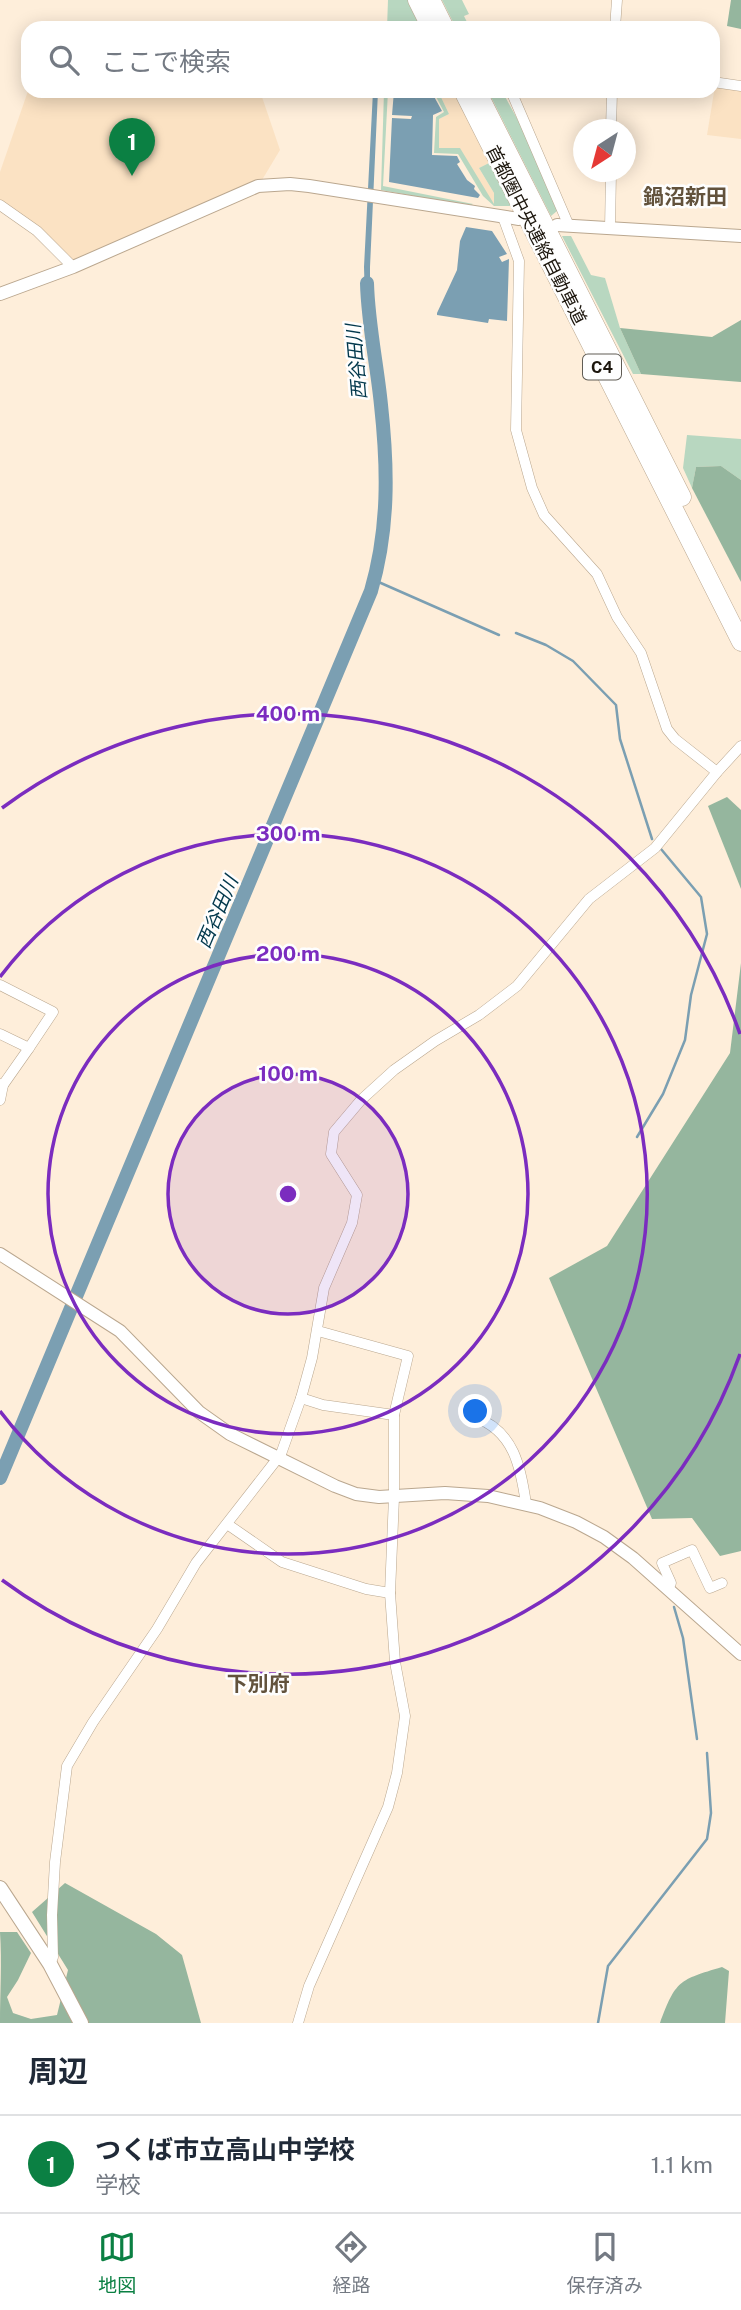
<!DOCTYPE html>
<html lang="ja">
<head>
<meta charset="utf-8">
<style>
	body { margin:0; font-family:"Public Sans","Noto Sans JP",sans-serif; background:#f6f6f7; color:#1f2937 }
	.compass { position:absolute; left:573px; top:119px; width:63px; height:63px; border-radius:50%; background:#fff; box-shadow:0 4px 18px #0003; rotate:216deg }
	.you { position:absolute; left:476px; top:1412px; width:24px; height:24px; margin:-18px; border:5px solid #fff; border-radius:50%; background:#1a73e8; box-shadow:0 0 0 10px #1a73e833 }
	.badge { display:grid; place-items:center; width:46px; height:46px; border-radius:50%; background:#0b8043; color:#fff; font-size:23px; font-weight:700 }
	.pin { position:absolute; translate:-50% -58px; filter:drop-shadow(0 2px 4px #0008) }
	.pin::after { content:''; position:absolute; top:37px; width:24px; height:21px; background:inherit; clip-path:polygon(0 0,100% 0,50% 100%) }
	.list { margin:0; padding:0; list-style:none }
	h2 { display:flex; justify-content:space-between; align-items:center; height:91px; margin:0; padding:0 28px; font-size:30px }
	h2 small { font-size:23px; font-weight:400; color:#747a83 }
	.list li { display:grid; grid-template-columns:46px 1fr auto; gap:21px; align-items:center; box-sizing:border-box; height:98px; padding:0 28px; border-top:2px solid #e0e1e3 }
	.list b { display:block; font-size:26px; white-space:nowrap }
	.list p { margin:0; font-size:23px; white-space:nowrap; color:#747a83 }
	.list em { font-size:23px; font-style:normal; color:#747a83 }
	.icon { flex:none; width:38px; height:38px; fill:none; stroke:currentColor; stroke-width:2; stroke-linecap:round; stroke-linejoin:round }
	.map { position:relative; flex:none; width:741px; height:2023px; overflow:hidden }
	.search { position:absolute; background:#fff; box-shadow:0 4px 18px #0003; left:21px; right:21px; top:21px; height:77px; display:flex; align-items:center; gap:18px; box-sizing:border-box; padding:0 24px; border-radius:21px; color:#747a83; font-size:26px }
	.sheet { height:189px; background:#fff }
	nav { display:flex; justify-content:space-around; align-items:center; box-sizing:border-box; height:98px; border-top:2px solid #e0e1e3; background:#fff; font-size:19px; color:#747a83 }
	nav a { display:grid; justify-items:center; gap:4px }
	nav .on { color:#0b8043 }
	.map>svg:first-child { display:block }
</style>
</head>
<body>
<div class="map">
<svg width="741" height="2023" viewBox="0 0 741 2023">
	<rect width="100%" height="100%" fill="#feeeda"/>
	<!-- built -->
	<g fill="#fbe2c3">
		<path d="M715,86l26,5v48l-34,-4z"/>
		<path d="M28,91h232l20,59 -18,30 -192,81 -70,-59v-30z"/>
		<path d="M447,91h6l36,72 -10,5 15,25v13l-34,-57 -21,-1v-29l10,-5 -9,-19z"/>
	</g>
	<!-- green -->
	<g fill="#b8d7c0">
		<path d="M388,0h20l14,28h-35z"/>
		<path d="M442,0h20l7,14 -5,2 6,12h-14z"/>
		<path d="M384,91h4l-5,95 90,18 -3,2 -89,-16z"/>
		<path d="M433,91h14l-7,4 9,19 -10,5v29h21l34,56v-11l-15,-25 10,-5 23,43h-18l-11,-10 -25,-42 -24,-1 2,-36 8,-5z"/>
		<path d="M488,91h14l18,33 37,80v7l-6,5z"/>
		<path d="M562,236h9l20,39 14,3 15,50 21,46h-8z"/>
		<path d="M687,435l54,4v41l-20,-14 -25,1 -4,21 -9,-20z"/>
	</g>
	<!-- forest -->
	<g fill="#95b69e">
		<path d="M731,0h10v29l-14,-3z"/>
		<path d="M741,320v62l-100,-8 -21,-46 92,9z"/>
		<path d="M721,466l20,14v102l-49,-94 4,-21z"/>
		<path d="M727,797l14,13v79l-33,-83z"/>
		<path d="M741,963v588l-21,5 -28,-38 -40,1 -103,-241 58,-32 123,-193z"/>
		<path d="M65,1883l91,51 26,21 19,68h-201c0,-30 2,-60 0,-91h17l14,21 -13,27 -11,17 6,16 18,6 26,-4 11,-45 -36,-58z"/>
		<path d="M722,1967l7,4 -4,52h-65c16,-43 19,-43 62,-56z"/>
	</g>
	<!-- water -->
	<g fill="#7b9fb2">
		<path d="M373,91h5l-8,176v33l-5,1 -1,-34z"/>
		<path d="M394,91h37l11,20 -9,4 -1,40 25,1 3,6 -3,2 10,16 8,6 -1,3 6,6 -2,3 -89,-16 3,-64 19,1 1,-3 -20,-1z"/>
		<path d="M466,227l26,4 15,23 -8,3 3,5 7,-3 -2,62 -18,-2 -1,4 -51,-8v-2l20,-43 3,-29z"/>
	</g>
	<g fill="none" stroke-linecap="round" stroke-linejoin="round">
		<!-- stream -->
		<g stroke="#7b9fb2" stroke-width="2.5">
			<path d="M374,580l125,55"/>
			<path d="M516,633l30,12 27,16 43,44 4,34 32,100"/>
			<path d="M637,1137l26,-43 22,-54 6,-45 16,-61 -6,-37 -40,-48"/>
			<path d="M674,1607l9,31 14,101"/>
			<path d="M598,2023l10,-57 99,-127 4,-26 -4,-60"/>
		</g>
		<!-- river -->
		<path stroke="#7b9fb2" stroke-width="14" d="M0,1478l371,-887c18,-62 17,-122 10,-186 -4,-41 -13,-81 -14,-122"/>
		<defs>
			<g id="minor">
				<path d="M615,28l2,-28"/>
				<path d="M713,82l28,4"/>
				<path d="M511,91l58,135"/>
				<path d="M611,130l1,-39"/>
				<path d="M0,205l37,26 36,36"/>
				<path d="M503,217l16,44 -3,169 16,58 12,27 53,59 20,43 24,36 26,76 8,10 42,33"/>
				<path d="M610,229l1,-57"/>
				<path d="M0,985l53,27 -24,36 -29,-14"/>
				<path d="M0,1084l3,1 26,-37"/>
				<path d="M0,1100l3,-15"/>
				<path d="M301,1398l22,7 71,10"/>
				<path d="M474,1417c40,13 47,51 52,87"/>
				<path d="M227,1524l55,38 84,27 24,4"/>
				<path d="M668,1589l3,-6 -9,-20 30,-13 18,38 12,-5"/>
				<path d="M50,1964l3,-7 -1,-42 3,-53 12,-96 26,-44 64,-93 39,-66 85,-109 20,-56 11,-40 12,-70 28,-65 5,-28 -26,-41 3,-22 27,-32 33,-30 41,-29 44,-26 38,-29 72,-87 66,-51 62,-76 24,-26"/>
				<path d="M298,2023l11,-37 79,-179 9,-34 8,-57 -10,-54 -5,-69 4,-96v-82l14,-59 -90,-25"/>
			</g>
			<g id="tertiary">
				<path d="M557,225l184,11"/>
				<path d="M0,294l73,-27 185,-81 32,-2 19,2 210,33"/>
				<path d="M0,1254l120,77 79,81 31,22 105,52 21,8 23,3 66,-4 43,3 52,12 36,14 28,15 29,21 108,96"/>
			</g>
			<path id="secondary" d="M0,1888l50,76 31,59"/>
			<g id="motorway">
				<path d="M417,0l14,28"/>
				<path d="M431,0l14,28"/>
				<path d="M463,91l278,551"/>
				<path d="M477,91l205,406"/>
			</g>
		</defs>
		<!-- minor casing -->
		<use href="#minor" stroke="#baa78f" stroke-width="11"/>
		<!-- tertiary casing -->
		<use href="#tertiary" stroke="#baa78f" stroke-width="14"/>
		<!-- secondary casing -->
		<use href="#secondary" stroke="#baa78f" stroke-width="16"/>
		<!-- motorway casing -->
		<use href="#motorway" stroke="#baa78f" stroke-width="19"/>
		<!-- minor -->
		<use href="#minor" stroke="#fff" stroke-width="10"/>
		<!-- tertiary -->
		<use href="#tertiary" stroke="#fff" stroke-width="12"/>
		<!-- secondary -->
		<use href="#secondary" stroke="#fff" stroke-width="14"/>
		<!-- motorway -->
		<use href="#motorway" stroke="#fff" stroke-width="18"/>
	</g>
	<!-- distance rings -->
	<circle cx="288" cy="1194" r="120" fill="#7b2cbf" fill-opacity=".12"/>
	<g fill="none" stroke="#7b2cbf" stroke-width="3.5">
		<circle cx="288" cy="1194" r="120"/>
		<circle cx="288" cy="1194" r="240"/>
		<path d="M0 977A360 360 0 1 1 0 1411"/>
		<path d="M740 1354A480 480 0 0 1 2 1580M2 808A480 480 0 0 1 740 1034"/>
	</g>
	<g text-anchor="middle" stroke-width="5" stroke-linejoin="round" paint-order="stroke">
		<!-- shield labels -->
		<rect fill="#fefefe" stroke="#605c55" stroke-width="2" x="583" y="354.5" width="38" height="25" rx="5"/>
		<g font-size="16" font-weight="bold" fill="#1c160d">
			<text x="602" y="373">C4</text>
		</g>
		<!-- street labels -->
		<g font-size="18" fill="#1c160d" stroke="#fefefe">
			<text transform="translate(536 235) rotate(63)" y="6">首都圏中央連絡自動車道</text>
		</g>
		<!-- water labels -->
		<g font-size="19" font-style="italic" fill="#02384c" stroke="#fefefe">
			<text transform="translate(356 362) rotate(-95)" y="7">西谷田川</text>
			<text transform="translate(217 912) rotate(-67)" y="7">西谷田川</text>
		</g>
		<!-- quarter labels -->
		<g font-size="21" font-weight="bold" fill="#62523c" stroke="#fefefe">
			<text x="685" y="204">鍋沼新田</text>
			<text x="258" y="1691">下別府</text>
		</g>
	</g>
	<circle cx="288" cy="1194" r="10" fill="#7b2cbf" stroke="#fefefe" stroke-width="3.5"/>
	<g font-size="21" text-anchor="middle" font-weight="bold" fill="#7b2cbf" stroke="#fefefe" stroke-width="5" stroke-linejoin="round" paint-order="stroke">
		<text x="288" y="721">400 m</text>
		<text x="288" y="841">300 m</text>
		<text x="288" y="961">200 m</text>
		<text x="288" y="1081">100 m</text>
	</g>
</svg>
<svg class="compass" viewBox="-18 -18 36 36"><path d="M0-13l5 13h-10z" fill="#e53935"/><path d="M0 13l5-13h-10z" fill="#747a83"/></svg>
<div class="you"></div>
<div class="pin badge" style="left:132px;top:176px">1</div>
<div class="search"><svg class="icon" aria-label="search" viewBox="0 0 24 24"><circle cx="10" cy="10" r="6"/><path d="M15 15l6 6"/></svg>ここで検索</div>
</div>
<section class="sheet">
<h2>周辺<small></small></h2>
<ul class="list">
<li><span class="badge">1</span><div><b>つくば市立高山中学校</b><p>学校</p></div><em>1.1 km</em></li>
</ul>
</section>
<nav>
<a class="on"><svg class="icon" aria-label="map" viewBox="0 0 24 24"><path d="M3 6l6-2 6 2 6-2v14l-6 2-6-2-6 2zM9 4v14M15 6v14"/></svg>地図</a>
<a><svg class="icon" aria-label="directions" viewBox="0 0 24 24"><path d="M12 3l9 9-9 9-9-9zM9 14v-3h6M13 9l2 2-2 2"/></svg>経路</a>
<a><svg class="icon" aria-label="saved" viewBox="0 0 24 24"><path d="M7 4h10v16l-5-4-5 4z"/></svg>保存済み</a>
</nav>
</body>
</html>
